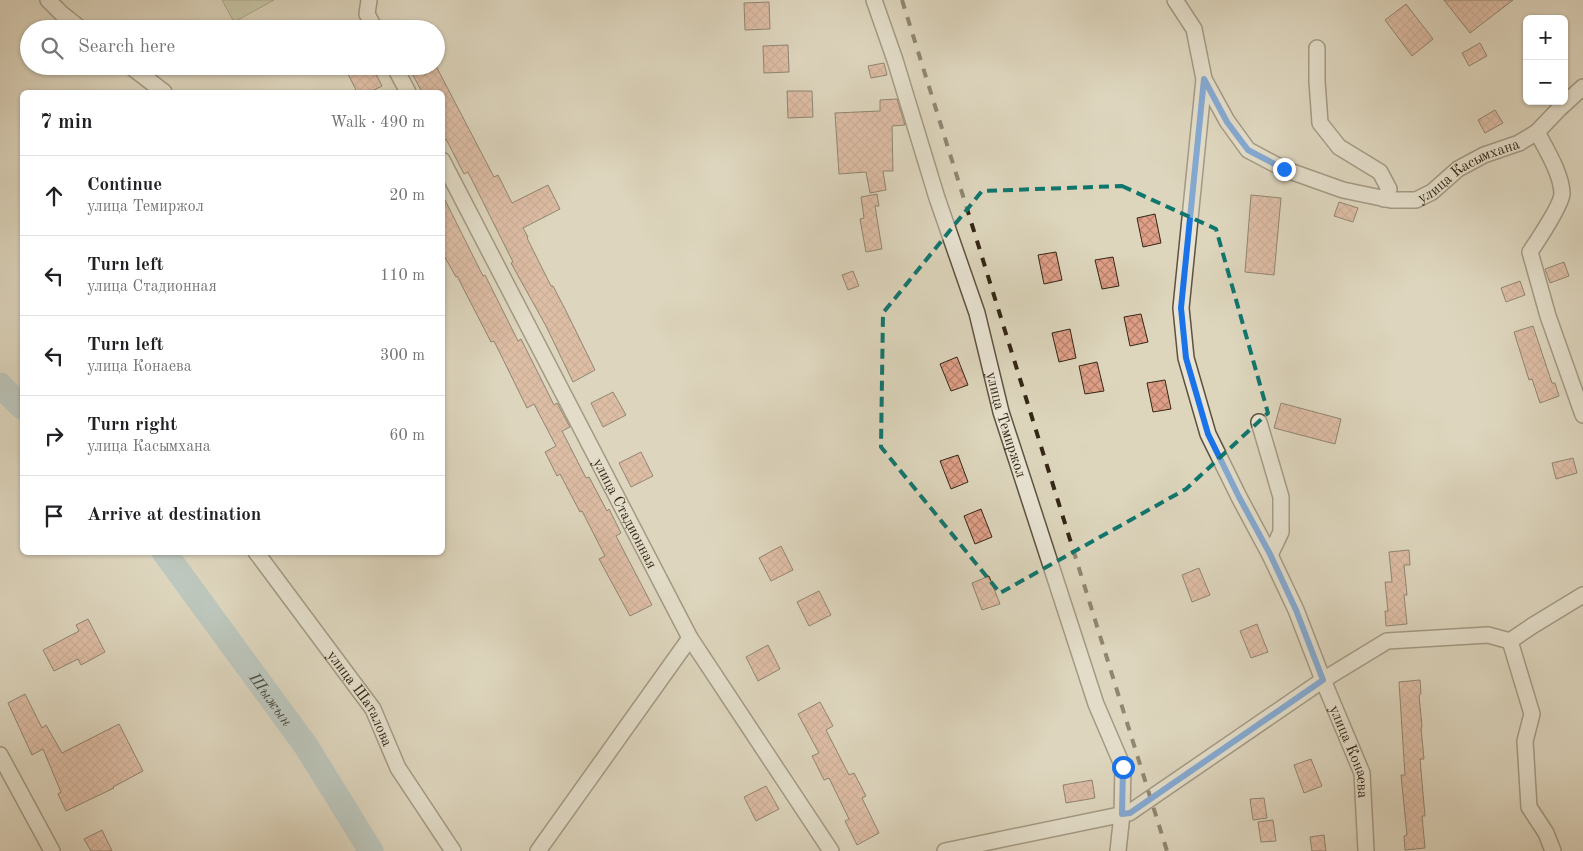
<!DOCTYPE html>
<html lang="en">
<head>
<meta charset="utf-8">
<style>
	body { margin:0; font-family:"Old Standard TT",serif; background:#f6f6f6; color:#202124 }
	.controls { position:absolute; right:15px; top:15px; display:grid; overflow:hidden; border-radius:8px; box-shadow:0 1px 4px #0004 }
	.controls button { width:45px; height:45px; display:grid; place-items:center; padding:0; border:0; border-bottom:1px solid #e0e0e0; background:#fff; color:#202124; font:25px sans-serif }
	.stop { position:absolute; width:15px; height:15px; margin:-11px; border:4px solid #1a73e8; border-radius:50%; background:#fff }
	.stop.end { background:#1a73e8; border-color:#fff; box-shadow:0 1px 5px #0008 }
	.list { margin:0; padding:0; list-style:none }
	h2 { display:flex; justify-content:space-between; align-items:center; height:65px; margin:0; padding:0 20px; font-size:21px }
	h2 small { font-size:16px; font-weight:400; color:#757577 }
	.list li { display:grid; grid-template-columns:32px 1fr auto; gap:15px; align-items:center; box-sizing:border-box; height:80px; padding:0 20px; border-top:1px solid #e0e0e0 }
	.list b { display:block; font-size:19px; white-space:nowrap }
	.list p { margin:0; font-size:16px; white-space:nowrap; color:#757577 }
	.list em { font-size:16px; font-style:normal; color:#757577 }
	.icon { flex:none; width:28px; height:28px; fill:none; stroke:currentColor; stroke-width:2; stroke-linecap:round; stroke-linejoin:round }
	.map { position:relative; flex:none; width:1583px; height:851px; overflow:hidden }
	.search { position:absolute; background:#fff; box-shadow:0 1px 4px #0004; left:20px; top:20px; width:425px; height:55px; display:flex; align-items:center; gap:12px; box-sizing:border-box; padding:0 18px; border-radius:28px; color:#757577; font-size:19px }
	.panel { position:absolute; background:#fff; box-shadow:0 1px 4px #0004; left:20px; top:90px; width:425px; height:465px; border-radius:8px }
	.map>svg:first-child { display:block }
</style>
</head>
<body>
<div class="map">
<svg width="1583" height="851" viewBox="0 0 1583 851">
	<defs>
		<pattern id="building-cross-hatch" width="8" height="8" patternUnits="userSpaceOnUse" patternTransform="scale(1.25)"><rect width="8" height="8" fill="#e0a088"/><path d="M0 0l8 8M0 8l8-8" fill="none" stroke="#b6826e"/></pattern>
	</defs>
	<rect width="100%" height="100%" fill="#ddd6bd"/>
	<filter id="stains"><feTurbulence type="fractalNoise" baseFrequency=".004" numOctaves="4"/><feColorMatrix values="0 0 0 0 .2 0 0 0 0 .09 0 0 0 0 .02 0 0 0 .5 -.17"/></filter>
	<radialGradient id="worn" r=".72"><stop offset=".6" stop-color="#630" stop-opacity="0"/><stop offset="1" stop-color="#630" stop-opacity=".3"/></radialGradient>
	<!-- park -->
	<path fill="#b2bd90" stroke="#737252" d="M222,0h52l-40,22z"/>
	<g fill="none" stroke-linecap="round" stroke-linejoin="round">
		<!-- river -->
		<g stroke="#97b6bc" stroke-width="25">
			<path d="M0,385l22,22"/>
			<path id="s1" d="M164,552l142,194 65,105"/>
		</g>
	</g>
	<!-- building -->
	<g fill="url(#building-cross-hatch)" stroke="#342615">
		<path d="M1444,0h69l-43,33z"/>
		<path d="M769,2l1,27 -25,1 -1,-27z"/>
		<path d="M1406,4l27,35 -21,17 -27,-36z"/>
		<path d="M1480,43l7,13 -18,10 -7,-13z"/>
		<path d="M788,45l1,27 -25,1 -1,-27z"/>
		<path d="M884,63l3,12 -16,3 -3,-12z"/>
		<path d="M362,66h10l10,20 -12,6h-13l-9,-18z"/>
		<path d="M408,66h28l58,111 4,-2 14,28 36,-18 12,24 -37,19 5,9 -1,1 24,48h2l12,23 30,61 -22,12 -27,-56 -35,-63 2,-1 -45,-90 -4,2 -18,-35 -4,1v-48h-20z"/>
		<path d="M787,91h25l1,26 -25,1z"/>
		<path d="M897,99l8,26 -13,1 1,45h-10l3,19 -16,3 -4,-21 -27,2 -4,-61 45,-2v-11z"/>
		<path d="M1495,110l8,13 -18,10 -7,-13z"/>
		<path d="M442,194l41,82 2,-1 33,66 3,-2 33,66 3,-2 13,24 -8,4 24,47 3,-1 18,34 2,-2 12,24 -5,3 36,69 -22,11 -31,-57 6,-3 -23,-45 -2,1 -20,-38 -3,2 -12,-24 11,-6 -22,-42 -7,4 -33,-67 -3,1 -34,-66 -1,1 -14,-25z"/>
		<path d="M877,194l2,12h-4l7,43 -16,3 -6,-33 4,-1 -3,-21z"/>
		<path d="M1251,195l30,3 -7,77 -29,-3z"/>
		<path d="M1339,202l19,6 -5,14 -19,-6z"/>
		<path d="M1155,214l6,29 -18,4 -6,-29z"/>
		<path d="M1056,252l6,28 -18,4 -6,-29z"/>
		<path d="M1113,257l6,29 -17,3 -7,-29z"/>
		<path d="M1564,262l5,14 -19,7 -5,-14z"/>
		<path d="M853,271l6,15 -11,4 -6,-15z"/>
		<path d="M1520,281l5,14 -19,7 -5,-14z"/>
		<path d="M1141,314l7,28 -18,4 -6,-29z"/>
		<path d="M1533,326l19,57h3l4,13 -19,7 -8,-24 -3,1 -15,-48z"/>
		<path d="M1070,329l6,29 -17,4 -7,-29z"/>
		<path d="M957,357l11,28 -17,6 -11,-27z"/>
		<path d="M1097,362l7,29 -19,3 -6,-28z"/>
		<path d="M1165,380l6,29 -18,3 -6,-29z"/>
		<path d="M613,392l13,23 -23,12 -12,-24z"/>
		<path d="M1281,403l60,16 -6,25 -61,-16z"/>
		<path d="M641,452l12,24 -22,11 -12,-24z"/>
		<path d="M958,455l10,27 -17,7 -11,-28z"/>
		<path d="M1573,458l4,15 -21,6 -4,-16z"/>
		<path d="M981,509l11,28 -17,7 -11,-28z"/>
		<path d="M781,546l12,24 -22,11 -12,-23z"/>
		<path d="M1409,550l1,15h-6l3,30h-3l3,29 -21,2 -1,-15h3l-3,-29h7l-3,-30z"/>
		<path d="M1199,568l11,27 -18,7 -10,-27z"/>
		<path d="M989,576l11,28 -18,6 -10,-27z"/>
		<path d="M819,591l12,24 -22,11 -12,-24z"/>
		<path d="M88,619l17,33 -24,13 -3,-6 -24,12 -11,-21 36,-19 -3,-6z"/>
		<path d="M1257,624l11,28 -17,6 -11,-27z"/>
		<path d="M768,645l12,24 -22,12 -12,-24z"/>
		<path d="M1420,680l1,14 -2,1 3,32 -1,1 3,31h-4l5,57h-3l3,32 -20,2 -1,-14 3,-1 -6,-60h4l-6,-93z"/>
		<path d="M25,694l17,34 4,-3 16,28 57,-29 24,47 -30,16 1,1 -48,23 -8,-17 3,-2 -18,-43 -11,6 -24,-52z"/>
		<path d="M820,702l13,24 -7,4 23,45 5,-2 12,23 -4,2 17,35 -22,12 -12,-24 4,-2 -20,-41 -5,2 -12,-24 7,-3 -21,-39z"/>
		<path d="M1311,759l11,27 -18,7 -10,-28z"/>
		<path d="M1092,780l3,18 -29,5 -3,-18z"/>
		<path d="M766,786l13,23 -23,12 -12,-24z"/>
		<path d="M1264,798l3,20 -14,2 -3,-21z"/>
		<path d="M1273,820l3,21 -15,1 -3,-20z"/>
		<path d="M102,830l10,21h-21l-7,-12z"/>
		<path d="M1324,835l2,16h-14l-2,-14z"/>
	</g>
	<g fill="none" stroke-linecap="round" stroke-linejoin="round">
		<defs>
			<g id="minor">
				<path d="M48,0l14,14 19,15"/>
				<path d="M369,0l-2,14 8,15"/>
				<path id="s2" d="M874,0l21,60 42,138 40,115 24,99 95,292 27,63 -1,47 -4,37"/>
				<path id="s3" d="M1175,0l19,29 10,50 -23,229 5,50 22,76 31,63 31,58 26,55 27,70 39,93 4,78"/>
				<path d="M1317,48v33l3,42 19,24 41,25 9,17 -5,10"/>
				<path d="M130,66l34,26"/>
				<path d="M394,66l14,26"/>
				<path id="s4" d="M1204,79l23,42 21,29 36,19 59,21 48,10h25l16,-8 26,-23 26,-14 35,-12 18,-11 22,-23 24,-22"/>
				<path d="M1537,132c9,17 25,43 25,62 -1,12 -24,46 -32,58l18,64 35,99"/>
				<path id="s5" d="M442,160l248,478 141,213"/>
				<path d="M1259,422l22,75v35l-11,23"/>
				<path id="s6" d="M256,552l117,157 25,59 55,83"/>
				<path d="M0,755l52,96"/>
				<path d="M538,851l152,-213"/>
				<path d="M945,851l184,-38 194,-133 64,-39 101,-6 22,6"/>
				<path d="M1553,851l-7,-18 -17,-26 -4,-66 7,-27 -22,-73 22,-15 51,-31"/>
			</g>
		</defs>
		<!-- minor casing -->
		<use href="#minor" stroke="#5e523f" stroke-width="18"/>
		<!-- minor -->
		<use href="#minor" stroke="#e9e4d4" stroke-width="15"/>
		<!-- rail -->
		<path stroke="#342615" stroke-width="4" stroke-dasharray="9 9" stroke-linecap="butt" d="M902,0l265,851"/>
	</g>
	<g fill="none" stroke-linecap="round" stroke-linejoin="round">
		<!-- route -->
		<path stroke="#1a73e8" stroke-width="6" d="M1123,767l-1,47 8,-1 193,-133 -27,-70 -26,-56 -31,-57 -31,-63 -22,-76 -5,-50 23,-229 23,43 21,28 36,19"/>
	</g>
	<!-- marked area -->
	<path d="M0 0H1583V851H0ZM1122,186l94,43 52,184 -82,76 -186,104 -119,-146 2,-134 99,-122z" fill="#ddd6bd" fill-opacity=".55" fill-rule="evenodd"/>
	<path fill="none" stroke="#0f766e" stroke-width="4" stroke-dasharray="10 6" stroke-linejoin="round" d="M1122,186l94,43 52,184 -82,76 -186,104 -119,-146 2,-134 99,-122z"/>
	<g text-anchor="middle" stroke-width="4.5" stroke-linejoin="round" paint-order="stroke">
		<!-- street labels -->
		<g font-size="15" fill="#342615" stroke="#e9e4d4">
			<text dy="5" stroke="none"><textPath href="#s4" startOffset="322">улица Касымхана</textPath></text>
			<text dy="5" stroke="none"><textPath href="#s2" startOffset="445">улица Темиржол</textPath></text>
			<text dy="5" stroke="none"><textPath href="#s5" startOffset="398">улица Стадионная</textPath></text>
			<text dy="5" stroke="none"><textPath href="#s6" startOffset="180">улица Шаталова</textPath></text>
			<text dy="5" stroke="none"><textPath href="#s3" startOffset="794">улица Конаева</textPath></text>
		</g>
		<!-- water labels -->
		<g font-size="16" font-style="italic" fill="#4d4a3f" stroke="#e9e4d4">
			<text dy="6" stroke="none"><textPath href="#s1" startOffset="182">Шыжын</textPath></text>
		</g>
	</g>
	<rect width="100%" height="100%" filter="url(#stains)"/>
	<rect width="100%" height="100%" fill="url(#worn)"/>
</svg>
<div class="controls">
<button>+</button>
<button>−</button>
</div>
<div class="stop" style="left:1123px;top:767px"></div>
<div class="stop end" style="left:1284px;top:169px"></div>
<div class="search"><svg class="icon" aria-label="search" viewBox="0 0 24 24"><circle cx="10" cy="10" r="6"/><path d="M15 15l6 6"/></svg>Search here</div>
<section class="panel">
<h2>7 min<small>Walk · 490 m</small></h2>
<ul class="list">
<li><svg class="icon" aria-label="ahead" viewBox="0 0 24 24"><path d="M12 20V5M6 11l6-6 6 6"/></svg><div><b>Continue</b><p>улица Темиржол</p></div><em>20 m</em></li>
<li><svg class="icon" aria-label="left" viewBox="0 0 24 24"><path d="M17 20v-9H6M10 6l-5 5 5 5"/></svg><div><b>Turn left</b><p>улица Стадионная</p></div><em>110 m</em></li>
<li><svg class="icon" aria-label="left" viewBox="0 0 24 24"><path d="M17 20v-9H6M10 6l-5 5 5 5"/></svg><div><b>Turn left</b><p>улица Конаева</p></div><em>300 m</em></li>
<li><svg class="icon" aria-label="right" viewBox="0 0 24 24"><path d="M7 20v-9h11M14 6l5 5-5 5"/></svg><div><b>Turn right</b><p>улица Касымхана</p></div><em>60 m</em></li>
<li><svg class="icon" aria-label="arrive" viewBox="0 0 24 24"><path d="M6 21V4h12l-3 4 3 4H6"/></svg><div><b>Arrive at destination</b></div></li>
</ul>
</section>
</div>
</body>
</html>
